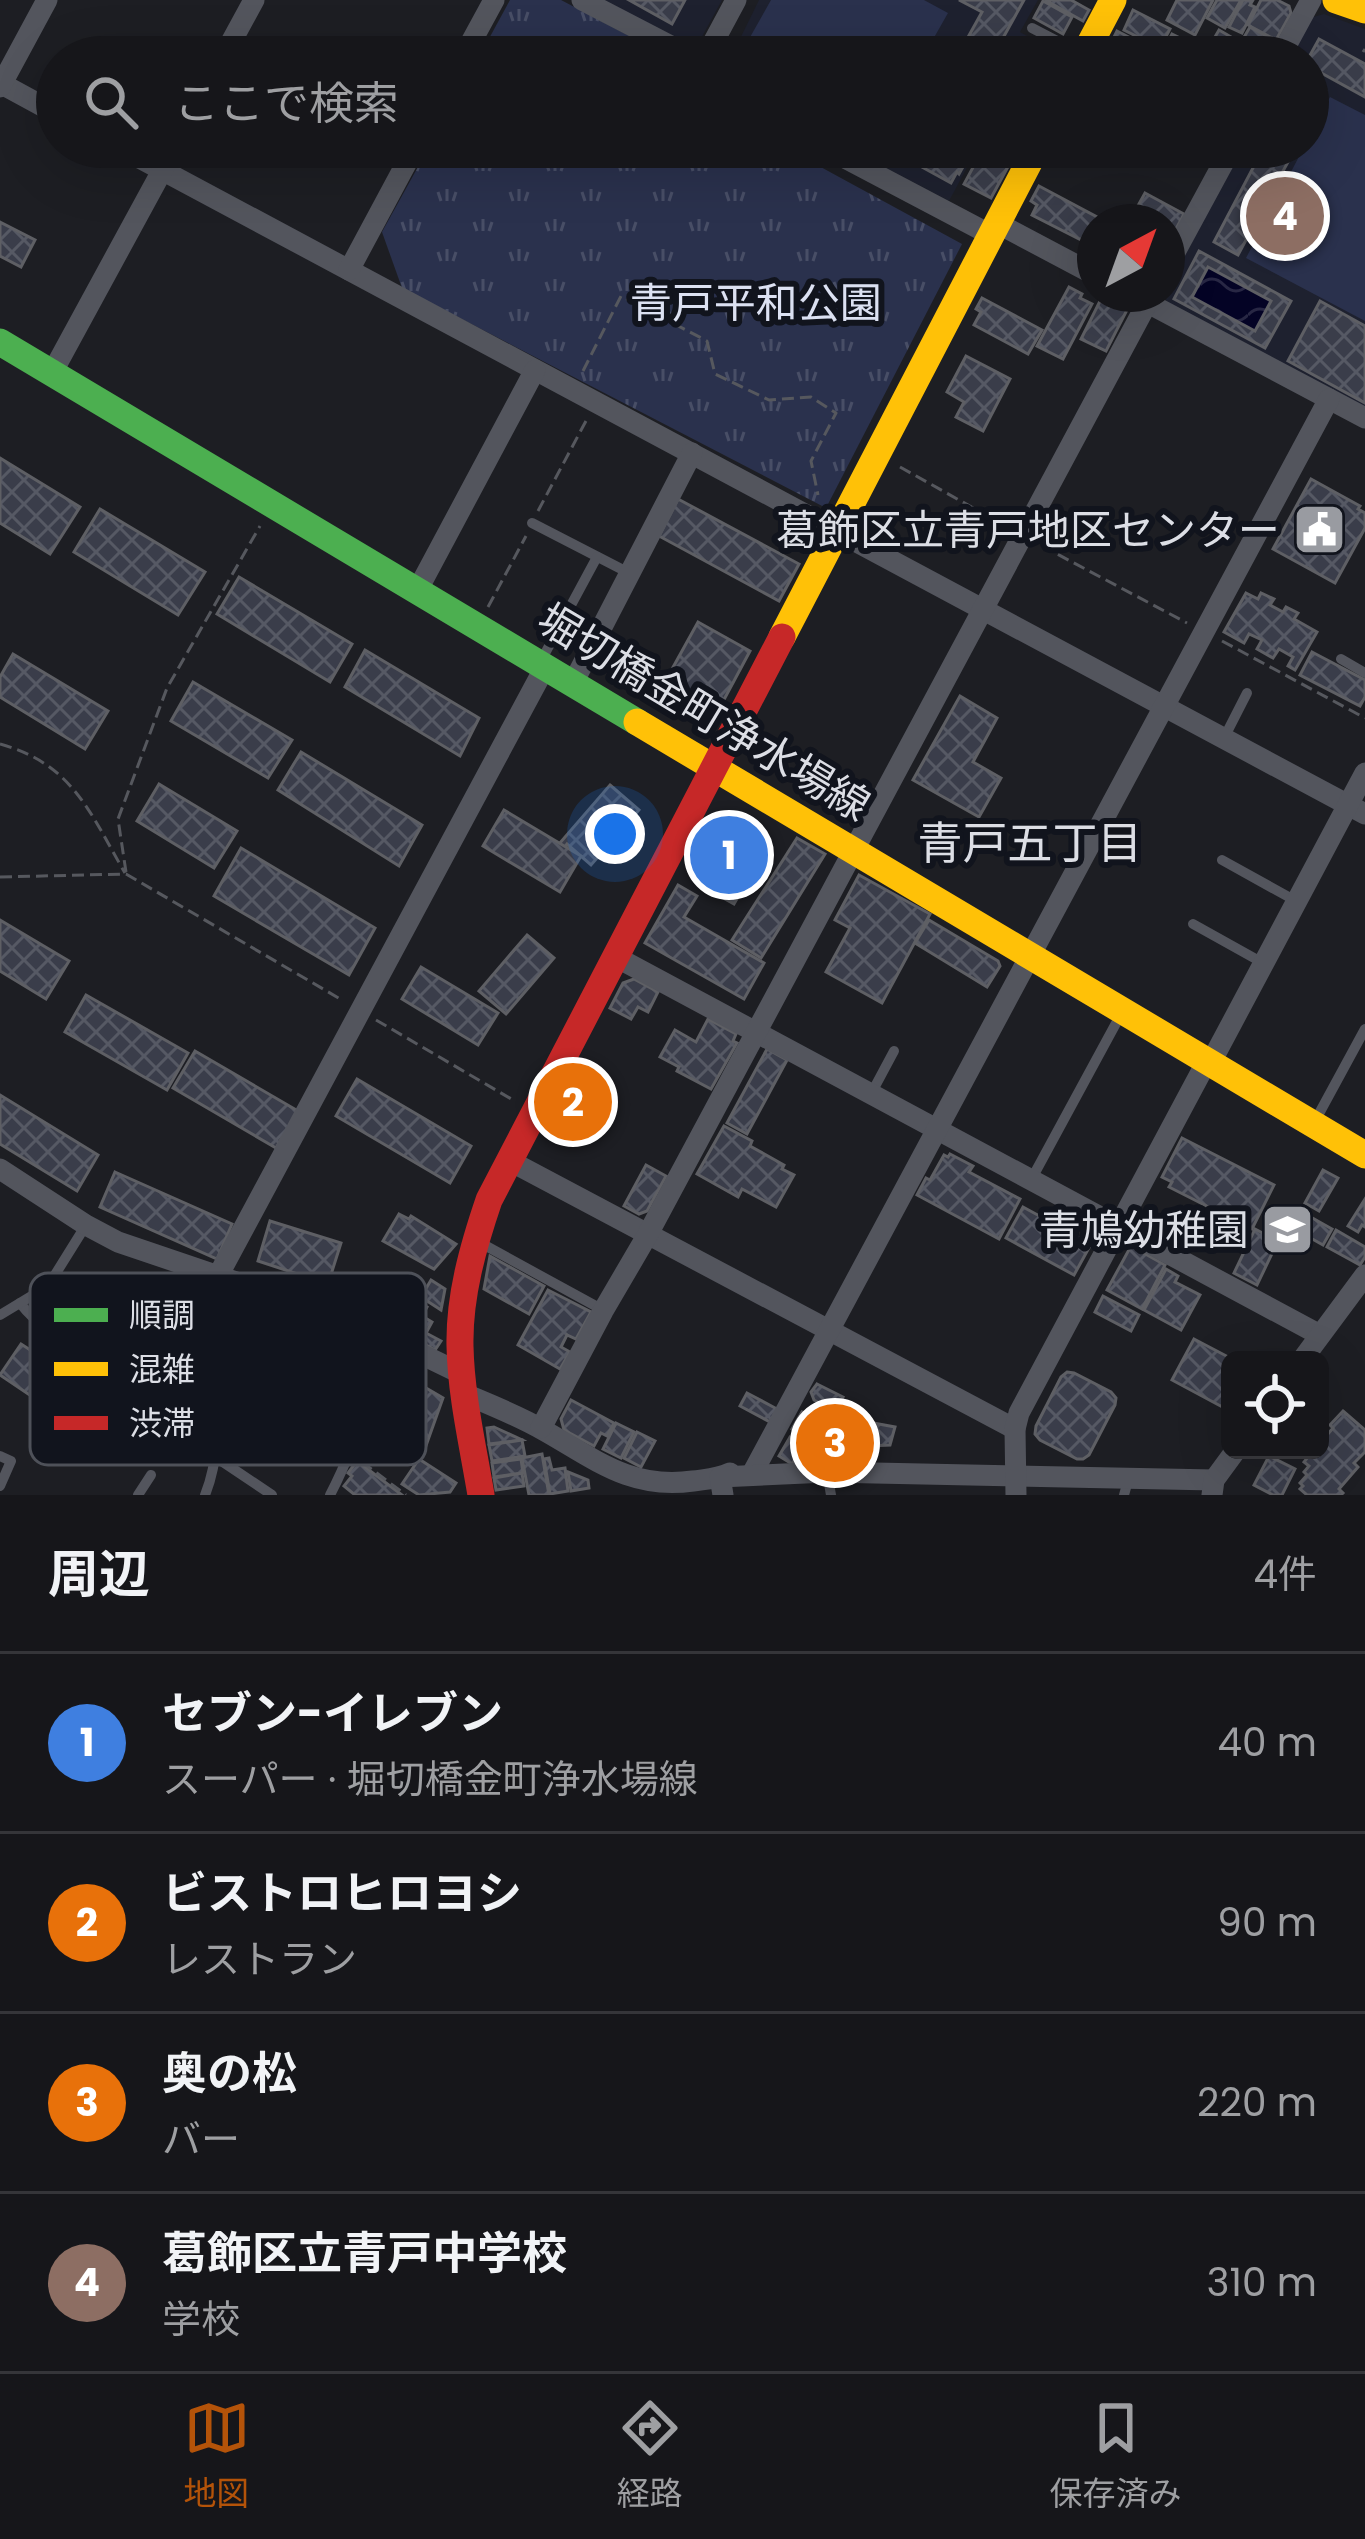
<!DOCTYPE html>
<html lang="ja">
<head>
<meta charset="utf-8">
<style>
	body { margin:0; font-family:Poppins,"Noto Sans JP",sans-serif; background:#232327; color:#f1f3f6 }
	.controls { position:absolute; right:36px; bottom:36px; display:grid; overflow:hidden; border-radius:18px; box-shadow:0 12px 48px #0002 }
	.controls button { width:108px; height:108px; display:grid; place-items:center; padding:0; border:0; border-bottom:3px solid #353539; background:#16161a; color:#f1f3f6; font:60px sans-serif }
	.compass { position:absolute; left:1077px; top:204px; width:108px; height:108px; border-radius:50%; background:#16161a; box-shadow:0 12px 48px #0002; rotate:41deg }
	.you { position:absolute; left:615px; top:834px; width:42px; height:42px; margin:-30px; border:9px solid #fff; border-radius:50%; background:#1a73e8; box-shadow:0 0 0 18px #1a73e833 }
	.badge { display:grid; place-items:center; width:78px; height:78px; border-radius:50%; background:#b45309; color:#fff; font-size:39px; font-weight:700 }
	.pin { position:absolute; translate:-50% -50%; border:6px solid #fff; box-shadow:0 3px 12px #0006 }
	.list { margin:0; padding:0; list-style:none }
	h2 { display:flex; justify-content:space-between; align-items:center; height:156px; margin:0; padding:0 48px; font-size:51px }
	h2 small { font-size:39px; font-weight:400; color:#9e9fa2 }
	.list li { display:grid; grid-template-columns:78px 1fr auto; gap:36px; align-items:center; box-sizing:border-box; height:180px; padding:0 48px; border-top:3px solid #353539 }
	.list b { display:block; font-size:45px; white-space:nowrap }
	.list p { margin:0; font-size:39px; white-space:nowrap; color:#9e9fa2 }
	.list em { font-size:39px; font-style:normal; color:#9e9fa2 }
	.icon { flex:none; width:66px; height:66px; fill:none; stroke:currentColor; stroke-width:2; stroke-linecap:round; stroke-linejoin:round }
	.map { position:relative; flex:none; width:1365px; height:1495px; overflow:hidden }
	.search { position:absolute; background:#16161a; box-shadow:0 12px 48px #0002; left:36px; right:36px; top:36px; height:132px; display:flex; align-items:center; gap:30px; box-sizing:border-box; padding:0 42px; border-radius:66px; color:#9e9fa2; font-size:45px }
	.sheet { height:876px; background:#16161a }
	nav { display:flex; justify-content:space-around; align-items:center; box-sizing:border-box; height:168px; border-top:3px solid #353539; background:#16161a; font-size:33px; color:#9e9fa2 }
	nav a { display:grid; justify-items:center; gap:6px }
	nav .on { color:#b45309 }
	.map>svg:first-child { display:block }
</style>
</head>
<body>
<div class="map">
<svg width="1365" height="1495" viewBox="0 0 1365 1495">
	<defs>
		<pattern id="park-tufts" width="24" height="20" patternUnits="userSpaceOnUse" patternTransform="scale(3)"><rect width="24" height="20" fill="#2a314d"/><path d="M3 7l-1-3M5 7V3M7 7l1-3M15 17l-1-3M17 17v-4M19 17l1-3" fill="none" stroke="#484e66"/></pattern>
		<pattern id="water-waves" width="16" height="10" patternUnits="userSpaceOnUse" patternTransform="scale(3)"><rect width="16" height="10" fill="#040325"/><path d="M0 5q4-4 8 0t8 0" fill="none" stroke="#282744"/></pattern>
		<pattern id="building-cross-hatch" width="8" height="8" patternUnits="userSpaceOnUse" patternTransform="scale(3)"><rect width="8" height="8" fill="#3a3d4a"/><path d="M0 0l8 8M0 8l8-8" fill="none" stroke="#565964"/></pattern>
	</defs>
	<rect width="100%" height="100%" fill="#1d1e23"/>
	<!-- built -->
	<g fill="#1e212f">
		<path d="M597,0h125l-24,44 -10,2z"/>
		<path d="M759,0h279l-18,32 16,9 -9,16h-296z"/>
		<path d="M1324,14l41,15v382l-198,-107 -2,-10 76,-147h67v-90h-19l21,-39z"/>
		<path d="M846,147h132l-29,54z"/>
	</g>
	<!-- green -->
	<g fill="#2a314d">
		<path d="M771,0h153l24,13 -25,44h-151l1,-5 -24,-13z"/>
		<path d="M1330,97l35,18v206l-119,-63 58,-111h4v-7z"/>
	</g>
	<!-- park -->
	<g fill="url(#park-tufts)">
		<path d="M510,0h51l108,57h-190z"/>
		<path d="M429,147h355l178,97 -136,264 -424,-220 -20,-56z"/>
	</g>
	<!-- water -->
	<path fill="url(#water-waves)" d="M1208,267l63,34 -16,30 -63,-34z"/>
	<!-- building -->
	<g fill="url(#building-cross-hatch)" stroke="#5e5f64" stroke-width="3" fill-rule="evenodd">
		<path d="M629,0h56l-13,24z"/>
		<path d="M959,0h65l-21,38 24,13 -3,6h-67l25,-45z"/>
		<path d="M1045,0h26l18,10 -6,11z"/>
		<path d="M1177,0h36l-18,35 -28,-15z"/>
		<path d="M1217,0h24l-16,28 -18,-10z"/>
		<path d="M1243,0h10l-3,5 5,2 -13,26 -13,-6z"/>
		<path d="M1261,0h16l12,6 2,7 -15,27 -28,-15z"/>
		<path d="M1043,1l29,16 -9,17 -29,-16z"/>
		<path d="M1133,10l37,19 -10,19 -36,-18z"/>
		<path d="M1250,27l25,14 -7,13 -25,-15z"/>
		<path d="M1219,30l38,22 -3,5 -50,-1z"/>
		<path d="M1117,31l27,14 -6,12h-10l-19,-10z"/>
		<path d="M1172,34l18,9 -8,14h-22z"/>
		<path d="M1319,39l46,25v33l-51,-28 -6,11v-21z"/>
		<path d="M1308,82l18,9 -18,33z"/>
		<path d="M890,147h84l-15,27 -2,-2 -6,11 -62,-34z"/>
		<path d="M984,147h24l8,5 -25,46 -27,-14z"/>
		<path d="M1264,147h32l-58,108 -24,-13z"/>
		<path d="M1039,186l58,31 -12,25 -53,-27 5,-10 -6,-4z"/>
		<path d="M1145,193l39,21 -17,32v-24h-38z"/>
		<path d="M0,222l35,18 -14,27 -21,-11z"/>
		<path d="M1199,251l92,50 -26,47 -91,-49zM1208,267l63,34 -16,30 -63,-34z"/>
		<path d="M1069,287l13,7 -2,4 12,6 -29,55 -26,-13z"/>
		<path d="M1102,297l25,13 -21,41 -25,-12z"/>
		<path d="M982,298l60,32 -14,24 -54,-29 7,-13 -5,-3z"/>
		<path d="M1320,301l45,25v77l-77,-42z"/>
		<path d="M966,356l44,23 -27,52 -27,-14 8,-15 -17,-10z"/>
		<path d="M0,458l80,49 -30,47 -50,-31z"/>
		<path d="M1311,479l49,27 -2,3 7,4v15l-30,55 -62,-34z"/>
		<path d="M678,499l121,65 -20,37 -120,-65z"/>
		<path d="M100,509l105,63 -27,43 -104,-63z"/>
		<path d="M239,577l113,67 -22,38 -113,-68z"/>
		<path d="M1246,593l12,6 3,-6 13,6 -4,6 13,7 3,-5 12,6 -4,6 23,13 -22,38 -7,-4 5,-9 -14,-8 -6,9 -16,-9 5,-9 -13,-6 -5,9 -20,-11z"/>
		<path d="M698,622l52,29 -31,58 -53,-29z"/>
		<path d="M365,650l114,68 -19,38 -115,-69z"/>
		<path d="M1312,652l53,28v17l-5,9 -60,-31z"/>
		<path d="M13,654l95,57 -23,38 -85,-52v-20z"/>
		<path d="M193,682l99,58 -24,38 -97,-57z"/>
		<path d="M960,696l37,22 -24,44 28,16 -22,39 -66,-37z"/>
		<path d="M301,752l121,73 -23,41 -121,-76z"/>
		<path d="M159,784l78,47 -23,37 -77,-47z"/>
		<path d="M610,785l29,25 -48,55 -24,-21 -3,4 -5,-4z"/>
		<path d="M504,810l77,46 -21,36 -77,-46z"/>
		<path d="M707,828l52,28 -14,25 -51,-29z"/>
		<path d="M797,838l28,16 -64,104 -29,-18z"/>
		<path d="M241,848l134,80 -26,47 -135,-79z"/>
		<path d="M718,867l28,16 -12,21 -27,-15z"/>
		<path d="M859,875l71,39 -48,89 -56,-31 24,-44 -15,-8z"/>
		<path d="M678,885l19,11 -13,21 80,46 -20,36 -99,-56z"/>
		<path d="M0,920l69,41 -23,38 -46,-28z"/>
		<path d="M929,920l69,41 2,5 -13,21 -72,-44z"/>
		<path d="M527,935l27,23 -48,56 -27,-23z"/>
		<path d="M421,967l77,46 -20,32 -76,-46z"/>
		<path d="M634,979l24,13 -10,20 -10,-5 -7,12 -21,-11 13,-25z"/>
		<path d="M86,995l102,58 -21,37 -102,-58z"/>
		<path d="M708,1019l28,15 -3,7 4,2 -26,46 -34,-18 2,-4 -19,-10 15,-27 21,12z"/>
		<path d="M767,1049l20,11 -40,74 -20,-11z"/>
		<path d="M195,1051l103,60 -22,37 -103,-60z"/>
		<path d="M357,1079l114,67 -21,37 -114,-67z"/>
		<path d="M0,1095l98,60 -21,36 -77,-47z"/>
		<path d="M724,1126l28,15 -2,5 34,19 -2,4 12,6 -18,32 -34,-18 -4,8 -41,-23z"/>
		<path d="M1182,1138l92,47 -22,44 -83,-42 3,-5 -10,-5z"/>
		<path d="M950,1154l23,12 -4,6 51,27 -21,40 -82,-44 9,-17 4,2 14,-25 4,2z"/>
		<path d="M646,1165l20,11 -19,35 -8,3 -15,-8z"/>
		<path d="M1323,1170l15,8 -19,33 -14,-8z"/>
		<path d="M115,1172l117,52 -15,35 -117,-52z"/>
		<path d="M1365,1199v28l-3,-2 -4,7 -10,-6z"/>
		<path d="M1023,1207l68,37 -17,31 -68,-37z"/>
		<path d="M1300,1211l32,18 -9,16 -32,-18z"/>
		<path d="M399,1214l10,5 2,-3 45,28 -22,25 -51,-28z"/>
		<path d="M270,1221l71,22 -13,41 -70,-23z"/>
		<path d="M1255,1229l23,12 -21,44 -23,-12z"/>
		<path d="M1336,1230l29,17v10l-5,8 -33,-18z"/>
		<path d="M1131,1246l34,19 -23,44 -35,-19z"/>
		<path d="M490,1256l54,30 -15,28 -45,-25z"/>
		<path d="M1166,1269l12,7 -3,6 25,13 -19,35 -37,-20z"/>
		<path d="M431,1280l14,9 -4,21 -20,-13z"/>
		<path d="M548,1290l43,22 -15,27 -9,-4 -6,12 9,5 -10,17 -42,-24z"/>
		<path d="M1103,1296l36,19 -8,16 -36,-19z"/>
		<path d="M412,1298l15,9 -5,9 10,6 -6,11 15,8 -6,9 -40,-22z"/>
		<path d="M1194,1339l40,21h-4v51l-58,-31z"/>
		<path d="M21,1344l17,11 6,-10 17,11 -7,10 16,11 7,-10 17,12 -7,10 16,11 -20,31 -83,-56z"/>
		<path d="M1067,1372l7,1 37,19 5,6 -1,7 -26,50 -6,4h-6l-37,-19 -5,-6 1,-8 25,-49z"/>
		<path d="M409,1378l34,20 -20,56 -44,-26z"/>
		<path d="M817,1384l26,13 -9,14 -20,-11 -3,-8z"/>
		<path d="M747,1393l30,16 -7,13 -30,-16z"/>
		<path d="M571,1400l43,23 -7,13 -6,-3 -7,13 -30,-16 -3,-11z"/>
		<path d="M848,1403l20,12 -12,22 -21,-12z"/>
		<path d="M1343,1411l22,19v22l-11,11 4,4 -19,22 4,4 -2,2h-34l-7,-6 3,-3 -3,-3 7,-8 -3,-3 5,-6 -5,-4 8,-10 3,2 5,-4 3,-5 -2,-3 12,-14 -3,-3z"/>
		<path d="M802,1412l21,9 -8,14 -6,-3 -3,5 -14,-8z"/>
		<path d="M868,1422l27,5 -5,18 -20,1 -1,-3h-5z"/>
		<path d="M616,1423l18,9 -13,26 -18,-9z"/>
		<path d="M825,1423l22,12 -11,20 -13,-6 5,-9 -9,-5z"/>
		<path d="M494,1427l28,13 -33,4 -2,-16z"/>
		<path d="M637,1432l18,9 -14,26 -17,-9z"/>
		<path d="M790,1437l13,8 -11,19 -13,-8z"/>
		<path d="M522,1440l3,16 -33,5 -3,-16z"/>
		<path d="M820,1440l4,21 -14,3 -4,-22z"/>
		<path d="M847,1440l12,1v18l-22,-1z"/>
		<path d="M542,1454l7,41h-20l-7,-37z"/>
		<path d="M1269,1456l26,13 -13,26h-9l-19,-10z"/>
		<path d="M549,1458l3,12 13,-2 3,23 -18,3 -6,-35z"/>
		<path d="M419,1459l37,24 -6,9 -31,3 -17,-11z"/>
		<path d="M521,1459l2,14 -29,4 -2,-14z"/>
		<path d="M357,1461l45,34h-47l-11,-9 8,-10 -4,-3z"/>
		<path d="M568,1472l20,8 1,8 -18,3z"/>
		<path d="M522,1473l2,13 -28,4 -2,-12z"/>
	</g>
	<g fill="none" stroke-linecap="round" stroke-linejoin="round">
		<!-- path -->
		<g stroke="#56585e" stroke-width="3" stroke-dasharray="12 6" stroke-linecap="butt">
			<path d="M1363,52l2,-3"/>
			<path d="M583,371l38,-75 86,45 8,33 54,26 42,-3 25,16 -25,48 7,34"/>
			<path d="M900,467l102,57"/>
			<path d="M538,511l49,-92"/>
			<path d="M1042,546l145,77"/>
			<path d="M488,607l38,-71"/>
			<path d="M1222,641l143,77"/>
			<path d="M0,744c73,20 90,69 125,129"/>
			<path d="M126,872l-8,-53 49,-131 93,-162"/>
			<path d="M0,877l126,-3 216,126"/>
			<path d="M376,1020l137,80"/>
			<path d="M265,1333l9,-18"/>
			<path d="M362,1462l44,33"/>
		</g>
		<!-- lane -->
		<g stroke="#53555d" stroke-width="10">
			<path d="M1032,28l50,26"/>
			<path d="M532,523l99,51"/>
			<path d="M542,659l55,-102"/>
			<path d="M1341,659l24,14"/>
			<path d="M1224,738l23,-45"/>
			<path d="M1222,860l74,41"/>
			<path d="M1193,924l70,39"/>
			<path d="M871,1094l23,-43"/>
			<path d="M1315,1121l50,-92"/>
			<path d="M1031,1180l90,-166"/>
			<path d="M477,1241l126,69"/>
			<path d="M20,1303c20,27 66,54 96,70 16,9 31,13 43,25l-22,38"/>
			<path d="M0,1315l48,-29 38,-61"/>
			<path d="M0,1456l11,5 -11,25"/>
			<path d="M217,1458l55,37"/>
			<path d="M827,1472l4,23"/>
			<path d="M138,1495l13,-20"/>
			<path d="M205,1495c10,-25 10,-43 14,-68 6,-30 24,-56 40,-81"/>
			<path d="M330,1495c26,-50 41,-103 62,-155"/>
			<path d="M1124,1495l5,-18"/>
		</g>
		<!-- street -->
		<g stroke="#53555d" stroke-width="21">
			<path d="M582,0l110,57"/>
			<path d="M223,57l31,-57"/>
			<path d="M463,57l31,-57"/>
			<path d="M702,57l5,-3 29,-54"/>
			<path d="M1280,57l31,-57"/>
			<path d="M0,83l57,31"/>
			<path d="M0,87l47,-87"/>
			<path d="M119,147l1246,667"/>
			<path d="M824,147l167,88"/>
			<path d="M997,223l98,52"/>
			<path d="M1167,267l65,-120"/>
			<path d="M349,270l66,-123"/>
			<path d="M1131,294l234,124"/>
			<path d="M52,373l123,-226"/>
			<path d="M417,591l118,-221"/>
			<path d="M573,683l119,-230"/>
			<path d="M616,957l704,378"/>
			<path d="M1210,1064l155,-291"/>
			<path d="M510,1161l505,268"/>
			<path d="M0,1169l86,56 32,17 121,41 85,24 138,67"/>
			<path d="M218,1276l327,-609"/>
			<path d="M1302,1360l63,-85"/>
			<path d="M465,1394c26,11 54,22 78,36 52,29 87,60 150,51 13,-2 25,-2 37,-8"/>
			<path d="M541,1428l62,-117 45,-77 504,-940"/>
			<path d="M752,1474l577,-1075"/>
			<path d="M723,1495l-3,-18 107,-5 387,8"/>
			<path d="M1016,1495l-1,-66 4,-16 188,-352"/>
			<path d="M1212,1495l2,-15 22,-30"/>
		</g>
		<!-- fast -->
		<path stroke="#4caf50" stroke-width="27" d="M0,342l637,380"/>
		<!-- slow -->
		<g stroke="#ffc107" stroke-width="27">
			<path d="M1336,0l29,10"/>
			<path d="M1083,57l30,-57"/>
			<path d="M782,637l255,-490"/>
			<path d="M637,722l728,433"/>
		</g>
		<!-- jam -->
		<path stroke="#c62828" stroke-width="27" d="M481,1495c-8,-49 -20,-99 -21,-149 -1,-50 13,-99 29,-146l293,-563"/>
	</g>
	<!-- icons -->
	<defs>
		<symbol id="civic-square" viewBox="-11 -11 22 22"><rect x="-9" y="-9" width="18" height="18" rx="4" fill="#999ba1" stroke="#11141d"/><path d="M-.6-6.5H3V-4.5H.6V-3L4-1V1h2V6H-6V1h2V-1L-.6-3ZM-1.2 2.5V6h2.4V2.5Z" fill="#fff"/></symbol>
		<symbol id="school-square" viewBox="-11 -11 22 22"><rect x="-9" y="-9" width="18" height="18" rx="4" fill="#999ba1" stroke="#11141d"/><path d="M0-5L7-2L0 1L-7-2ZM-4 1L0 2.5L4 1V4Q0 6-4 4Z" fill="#fff"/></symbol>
	</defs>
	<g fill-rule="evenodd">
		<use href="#civic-square" x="1290" y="500" width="59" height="59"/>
		<use href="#school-square" x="1258" y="1200" width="59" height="59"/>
	</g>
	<g text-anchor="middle" stroke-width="12" stroke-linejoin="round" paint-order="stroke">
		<!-- park labels -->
		<g font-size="42" fill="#dce1f2" stroke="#11141d">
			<text x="756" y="318">青戸平和公園</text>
		</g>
		<!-- poi labels -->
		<g font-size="42" fill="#dcdee5" stroke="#11141d" text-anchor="end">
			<text x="1280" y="545">葛飾区立青戸地区センター</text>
			<text x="1249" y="1245">青鳩幼稚園</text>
		</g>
		<!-- street labels -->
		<g font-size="42" fill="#dcdee5" stroke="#11141d">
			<text transform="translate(704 712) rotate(31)" y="15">堀切橋金町浄水場線</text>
		</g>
		<!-- neighbourhood labels -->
		<g font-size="45" fill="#dcdee5" stroke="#11141d">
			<text x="1030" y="859">青戸五丁目</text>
		</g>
	</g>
	<!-- legend -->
	<rect x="30" y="1273" width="396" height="192" rx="18" fill="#11141d" stroke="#4e5159" stroke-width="3"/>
	<rect x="54" y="1308" width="54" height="14" fill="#4caf50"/>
	<rect x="54" y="1362" width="54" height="14" fill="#ffc107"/>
	<rect x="54" y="1416" width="54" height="14" fill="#c62828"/>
	<g font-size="33" fill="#dcdee5">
		<text x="129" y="1327">順調</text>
		<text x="129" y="1381">混雑</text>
		<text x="129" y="1435">渋滞</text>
	</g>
</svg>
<div class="controls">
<button><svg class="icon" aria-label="locate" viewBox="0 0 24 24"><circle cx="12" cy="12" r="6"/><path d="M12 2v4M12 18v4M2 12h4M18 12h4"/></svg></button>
</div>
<svg class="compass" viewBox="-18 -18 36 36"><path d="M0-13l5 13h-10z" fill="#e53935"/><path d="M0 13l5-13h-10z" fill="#9e9fa2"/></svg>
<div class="you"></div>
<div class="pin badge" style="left:729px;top:855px;background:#3f7fe0">1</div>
<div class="pin badge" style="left:573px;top:1102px;background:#e8710a">2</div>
<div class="pin badge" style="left:835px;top:1443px;background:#e8710a">3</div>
<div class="pin badge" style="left:1285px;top:216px;background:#8d6e63">4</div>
<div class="search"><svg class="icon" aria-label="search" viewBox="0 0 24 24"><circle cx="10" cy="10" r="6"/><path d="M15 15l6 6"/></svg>ここで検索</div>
</div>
<section class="sheet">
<h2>周辺<small>4件</small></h2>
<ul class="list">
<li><span class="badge" style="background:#3f7fe0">1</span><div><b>セブン-イレブン</b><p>スーパー · 堀切橋金町浄水場線</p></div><em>40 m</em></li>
<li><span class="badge" style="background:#e8710a">2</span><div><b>ビストロヒロヨシ</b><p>レストラン</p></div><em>90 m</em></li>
<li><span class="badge" style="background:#e8710a">3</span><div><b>奥の松</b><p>バー</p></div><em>220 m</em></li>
<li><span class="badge" style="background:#8d6e63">4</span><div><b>葛飾区立青戸中学校</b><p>学校</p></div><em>310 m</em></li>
</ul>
</section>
<nav>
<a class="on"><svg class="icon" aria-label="map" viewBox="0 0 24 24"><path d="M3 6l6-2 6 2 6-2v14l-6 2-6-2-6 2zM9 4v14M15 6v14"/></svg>地図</a>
<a><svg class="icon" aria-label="directions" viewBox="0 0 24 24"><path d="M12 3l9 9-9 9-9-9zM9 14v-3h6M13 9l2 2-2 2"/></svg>経路</a>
<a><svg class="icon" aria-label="saved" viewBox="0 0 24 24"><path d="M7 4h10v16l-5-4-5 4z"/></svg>保存済み</a>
</nav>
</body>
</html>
